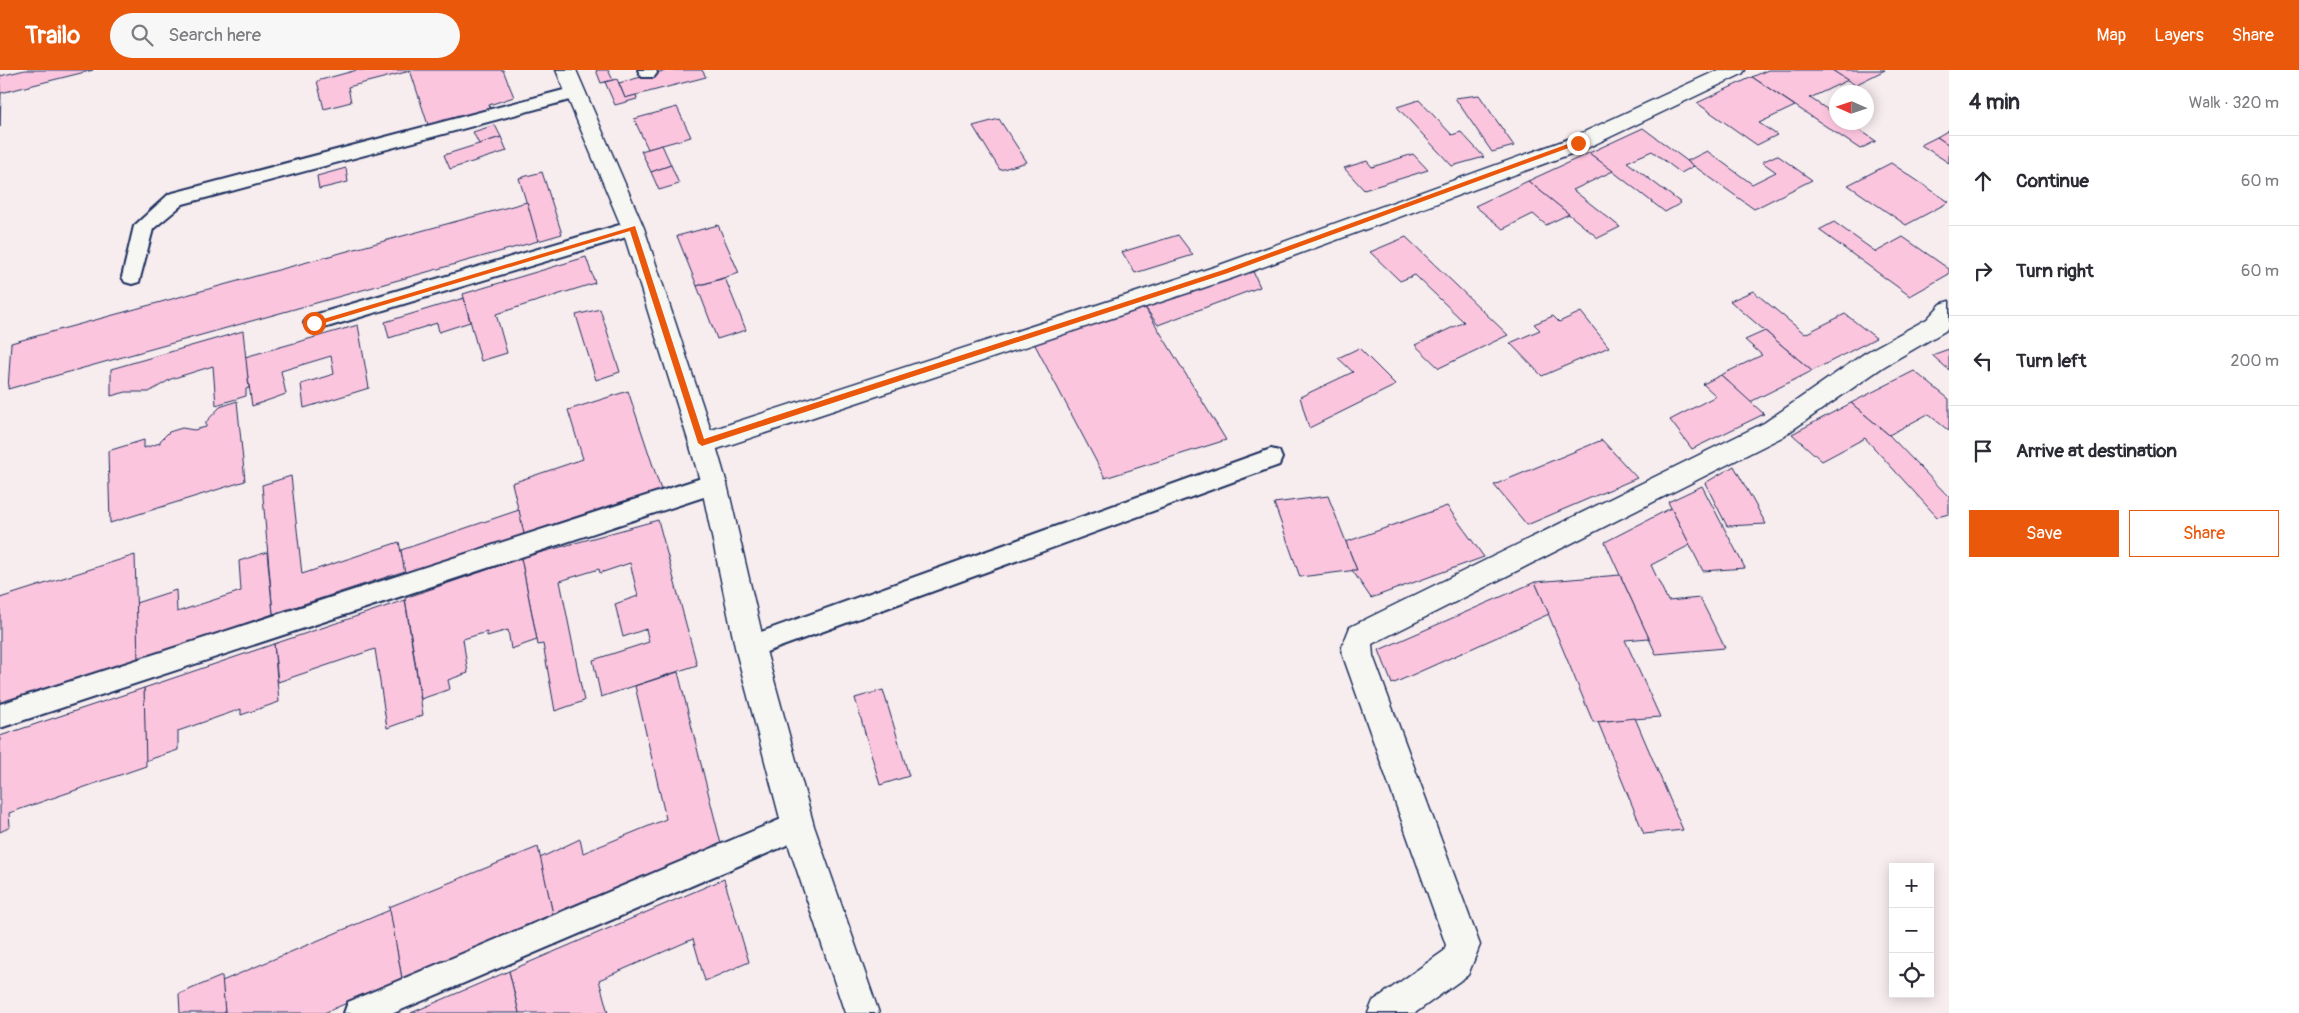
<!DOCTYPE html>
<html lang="en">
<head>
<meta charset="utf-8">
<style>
	body { margin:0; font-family:Pangolin,sans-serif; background:#f7f7f7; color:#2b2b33 }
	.controls { position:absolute; right:15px; bottom:15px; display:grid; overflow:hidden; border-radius:0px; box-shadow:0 2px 12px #0003 }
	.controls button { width:45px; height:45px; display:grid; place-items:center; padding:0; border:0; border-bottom:1px solid #e1e1e2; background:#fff; color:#2b2b33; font:25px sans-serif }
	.compass { position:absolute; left:1829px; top:15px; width:45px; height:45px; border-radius:50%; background:#fff; box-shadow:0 2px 12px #0003; rotate:273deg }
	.stop { position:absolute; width:15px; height:15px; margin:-11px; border:4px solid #ea580c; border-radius:50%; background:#fff }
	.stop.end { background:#ea580c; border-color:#fff; box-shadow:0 1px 5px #0008 }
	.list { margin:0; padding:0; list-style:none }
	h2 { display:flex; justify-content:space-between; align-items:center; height:65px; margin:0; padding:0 20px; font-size:21px }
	h2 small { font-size:16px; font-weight:400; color:#7c7c81 }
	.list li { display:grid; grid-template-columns:32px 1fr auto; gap:15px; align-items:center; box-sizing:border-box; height:90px; padding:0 20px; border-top:1px solid #e1e1e2 }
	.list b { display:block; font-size:19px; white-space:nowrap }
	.list em { font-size:16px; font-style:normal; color:#7c7c81 }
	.actions { display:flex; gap:10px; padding:15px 20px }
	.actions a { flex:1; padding:11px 0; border:1px solid #ea580c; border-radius:0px; text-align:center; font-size:18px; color:#ea580c }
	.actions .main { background:#ea580c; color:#fff }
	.icon { flex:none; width:28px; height:28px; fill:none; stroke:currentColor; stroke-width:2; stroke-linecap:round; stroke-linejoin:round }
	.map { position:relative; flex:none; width:1949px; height:943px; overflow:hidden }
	header { display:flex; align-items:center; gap:30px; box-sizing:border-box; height:70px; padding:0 25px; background:#ea580c; color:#fff }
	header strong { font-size:24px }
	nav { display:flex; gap:28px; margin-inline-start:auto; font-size:18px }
	.search { width:350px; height:45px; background:#f7f7f7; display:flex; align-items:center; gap:12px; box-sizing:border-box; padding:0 18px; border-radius:28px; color:#7c7c81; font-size:19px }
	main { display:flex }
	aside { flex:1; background:#fff }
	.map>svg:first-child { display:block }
</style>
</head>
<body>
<header>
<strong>Trailo</strong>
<div class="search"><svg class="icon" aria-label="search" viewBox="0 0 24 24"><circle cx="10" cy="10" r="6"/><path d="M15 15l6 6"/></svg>Search here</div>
<nav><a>Map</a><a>Layers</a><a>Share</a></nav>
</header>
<main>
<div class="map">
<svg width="1949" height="943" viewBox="0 0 1949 943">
	<rect width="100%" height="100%" fill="#f7ecee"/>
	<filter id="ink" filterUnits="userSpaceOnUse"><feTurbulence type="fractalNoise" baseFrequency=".02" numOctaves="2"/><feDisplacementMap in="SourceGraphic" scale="10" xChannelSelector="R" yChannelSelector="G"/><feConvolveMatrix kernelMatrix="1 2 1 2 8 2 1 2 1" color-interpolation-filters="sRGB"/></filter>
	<g filter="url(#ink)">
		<!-- building -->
		<g fill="#fcc5de" stroke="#1b2f5e">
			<path d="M25,0h68l-92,23 -1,34v-51z"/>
			<path d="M357,0h53v1l-62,16 3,15 -27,7 -7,-28z"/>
			<path d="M503,0l11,27 -25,8 1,3 -62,17 -18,-55z"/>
			<path d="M596,0h12l5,10 -12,3z"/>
			<path d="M667,0h35l4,7 -81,21 -6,-15z"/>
			<path d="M1768,0h64l16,10 -38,18 26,17v7h12l28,19 -16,8 -108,-72z"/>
			<path d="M1832,0h53l-30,15z"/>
			<path d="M1752,7l43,29 -36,17 18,12 -20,10 -60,-42z"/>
			<path d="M617,9l8,19 11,-3 1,4 -22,6 -10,-23z"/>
			<path d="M1479,25l35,51 -22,6 -37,-54z"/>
			<path d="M1419,30l33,35 9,-3 23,25 -32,9 -55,-59z"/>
			<path d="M677,37l14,30 -43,12 -14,-30z"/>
			<path d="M999,49l28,43 -27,8 -27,-44z"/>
			<path d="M495,55l6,12 -22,7 -6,-12z"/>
			<path d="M1643,58l51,38 -13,7 -29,-22 -25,11 54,41 -16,9 -76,-59z"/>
			<path d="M1949,60v15l-12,-8z"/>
			<path d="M501,67l6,14 -57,18 -6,-14z"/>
			<path d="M1937,67l12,8v18l-28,-18z"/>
			<path d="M662,75l9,20 -20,7 -10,-21z"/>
			<path d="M1707,81l45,33 24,-12 -14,-10 15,-7 35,25 -58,29 -67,-48z"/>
			<path d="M1589,83l24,18 -40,19 47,37 -22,11 -70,-57z"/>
			<path d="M1413,84l15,16 -64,20 -20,-22 23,-7 5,6z"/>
			<path d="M1891,93l58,39 -43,23 -58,-40z"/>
			<path d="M671,95l8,19 -20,6 -8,-18z"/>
			<path d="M346,98l2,14 -29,7 -2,-13z"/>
			<path d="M542,102l20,62 -24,7 -19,-63z"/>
			<path d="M1528,111l41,33 -23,11 -13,-11 -30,15 -28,-23z"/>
			<path d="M527,132l11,39 -530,148 3,-46z"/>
			<path d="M1834,152l42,30 27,-15 46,32v5l-39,22 -91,-66z"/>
			<path d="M718,155l21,48 -42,13 -20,-50z"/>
			<path d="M1178,165l15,20 -58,18 -13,-21z"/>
			<path d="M1406,167l102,98 -69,33 -24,-23 49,-23 -49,-47 -15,6 -30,-29z"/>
			<path d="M586,187l9,26 -99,31 11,39 -26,8 -18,-67z"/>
			<path d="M1251,197l9,20 -102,38 -14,-19z"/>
			<path d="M725,208l21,52 -29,9 -20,-53z"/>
			<path d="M1753,221l52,43 40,-20 31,24 -64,33 -82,-70z"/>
			<path d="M464,228l6,24 -31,10 -2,-9 -48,15 -4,-16z"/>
			<path d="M1144,236l82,134 -121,38 -71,-135z"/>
			<path d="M600,239l20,63 -24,8 -20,-65z"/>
			<path d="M1581,242l28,35 -67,29 -32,-33 30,-13 -6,-6 19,-8 6,6z"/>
			<path d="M358,255l11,63 -65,20 -3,-24 33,-10 -3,-18 -50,15 5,23 -34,12 -7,-49z"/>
			<path d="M243,261l6,57 -3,1v7l-30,9 -3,-39 -42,13 -22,13h-23l-15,4v-27z"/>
			<path d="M1765,261l47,40 -62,31 -29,-27 41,-20 -17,-15z"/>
			<path d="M1359,278l37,37 -87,43 -9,-31 53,-25 -15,-14z"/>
			<path d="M1949,279v21l-17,-15z"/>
			<path d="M1914,301l35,28v32l-21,-17 -39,21 -38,-32z"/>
			<path d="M1721,305l43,39 -72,35 -22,-29 46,-24 -13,-12z"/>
			<path d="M628,321l34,102 -28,9 -1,-4 -109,36 -12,-51 71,-24 -15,-49z"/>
			<path d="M237,331l8,80 -135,42 -2,-72 36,-11v8l16,-5v-2l9,-9 13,-4 12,2 12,-3v-5l14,-15z"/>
			<path d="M1851,333l38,32 60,62v17l-12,3 -72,-79 -43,23 -30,-27z"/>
			<path d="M1602,370l35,38 -110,47 -33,-40z"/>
			<path d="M1734,396l32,58 -39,2 -22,-43z"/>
			<path d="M291,406l11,98 97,-32 6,29 -132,43 -11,-129z"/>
			<path d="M1702,416l43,82 -42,3 -35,-69z"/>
			<path d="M1328,426l29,74 -57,7 -26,-74z"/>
			<path d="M1447,436l37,51 -113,41 -19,-28h5l-11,-28z"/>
			<path d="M1671,438l19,37 -39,20 17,36 32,-3 25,50 -69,6 -51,-112z"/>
			<path d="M519,440l5,24 -119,40 -4,-24z"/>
			<path d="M658,450l39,145 -96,32 -8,-37 56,-18 -3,-13 -23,8 -8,-33 23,-8 -8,-33 -30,10 -1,-4 -39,12 24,120 -29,10 -12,-67 -5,1 -17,-87z"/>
			<path d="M267,482l6,62 -135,46 -2,-57 40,-13 1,22 64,-21 -2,-30z"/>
			<path d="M135,485l3,105 -138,47v-109z"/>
			<path d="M521,488l16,82 -26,9 -3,-19 -21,6v-4l-24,7 5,34 -20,7 2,9 -29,10 -16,-101z"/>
			<path d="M1620,505l29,63 -24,2 35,77 -67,5 -58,-140z"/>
			<path d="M1535,512l14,32 -157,70 -13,-34z"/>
			<path d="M405,530l18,115 -36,13 -12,-79 -97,33 -4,-38z"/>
			<path d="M274,574l5,58 -38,13v-6l-63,22v19l-33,11 -1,-73z"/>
			<path d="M678,602l43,172 -168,70 -13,-56 40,-19 3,14 83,-34 -31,-133z"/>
			<path d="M144,618l2,78 -137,47 1,14 -10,5v-96z"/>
			<path d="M883,620l26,86 -29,9 -25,-87z"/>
			<path d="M1635,648l48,112 -39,4 -46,-112z"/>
			<path d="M538,777l15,67 -151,65 -13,-72z"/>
			<path d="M724,809l25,83 -44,19 -12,-42 -94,41 9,33h-89l-10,-42z"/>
			<path d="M390,840l12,69 -78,34h-99l-3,-32z"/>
			<path d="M509,901l10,42h-108z"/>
			<path d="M222,906l3,37h-45l-1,-19z"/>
		</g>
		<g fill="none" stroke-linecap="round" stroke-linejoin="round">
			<defs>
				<g id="lane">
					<path d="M638,0h18l1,3 -3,4h-12z"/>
					<path d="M575,17l6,2 3,4 -3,4 -398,107 -30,25 -14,53 -7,2 -7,-2 -3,-5 12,-51 35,-32z"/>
					<path d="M633,151l7,2 3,5 -3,5 -326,98 -7,-2 -3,-6 3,-6 7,-2z"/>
					<path d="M1271,379l8,2 3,7 -3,7 -529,193 -9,-3 -4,-8 4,-8 9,-3z"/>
					<path d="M714,404l8,3 3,7 -3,7 -722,237v-24z"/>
					<path d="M798,742l10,4 4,10 -4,10 -414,177h-50l4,-11z"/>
				</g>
				<g id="street">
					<path d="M1718,0h27l-3,4 -155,74 -354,130 -531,176 -9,-4 -4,-7 4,-7 524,-170 354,-128z"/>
					<path d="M1949,231v25l-4,5 -62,36 -101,70 -410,207 1,12 107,289 -12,30 -53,38h-47l5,-12 71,-50 2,-6 -103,-289 -1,-9 8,-20 414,-204 101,-70 62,-34 14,-15z"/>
				</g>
				<path id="secondary" d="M556,0h20l68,158 71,215 12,41 38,163 49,179 65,187h-34l-63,-187 -47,-179 -34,-163 -12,-41 -67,-215z"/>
			</defs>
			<!-- lane casing -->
			<use href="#lane" stroke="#1b2f5e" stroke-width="4"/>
			<!-- street casing -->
			<use href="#street" stroke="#1b2f5e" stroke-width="3"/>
			<!-- secondary casing -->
			<use href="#secondary" stroke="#1b2f5e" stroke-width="3"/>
			<!-- lane -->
			<use href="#lane" fill="#f6f6f2" fill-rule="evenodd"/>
			<!-- street -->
			<use href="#street" fill="#f6f6f2" fill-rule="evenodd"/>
			<!-- secondary -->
			<use href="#secondary" fill="#f6f6f2" fill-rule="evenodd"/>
		</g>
	</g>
	<!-- route -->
	<path fill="#ea580c" d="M1576,71l6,2 -354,130 -526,173 -4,-3 -68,-212 -316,95 -4,-3 325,-97 69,213 519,-169z"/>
</svg>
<div class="controls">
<button>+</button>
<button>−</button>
<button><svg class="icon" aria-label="locate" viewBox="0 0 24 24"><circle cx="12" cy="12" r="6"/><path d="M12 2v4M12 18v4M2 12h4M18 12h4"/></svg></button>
</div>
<svg class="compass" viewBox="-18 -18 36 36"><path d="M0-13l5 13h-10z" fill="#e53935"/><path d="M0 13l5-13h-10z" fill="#7c7c81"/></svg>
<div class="stop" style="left:314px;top:253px"></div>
<div class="stop end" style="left:1578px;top:73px"></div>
</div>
<aside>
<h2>4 min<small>Walk · 320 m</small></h2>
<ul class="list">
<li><svg class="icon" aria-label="ahead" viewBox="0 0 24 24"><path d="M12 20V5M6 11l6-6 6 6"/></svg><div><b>Continue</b></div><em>60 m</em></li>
<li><svg class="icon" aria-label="right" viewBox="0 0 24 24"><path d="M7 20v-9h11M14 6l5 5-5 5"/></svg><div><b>Turn right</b></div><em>60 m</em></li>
<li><svg class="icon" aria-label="left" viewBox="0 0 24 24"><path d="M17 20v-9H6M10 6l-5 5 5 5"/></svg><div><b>Turn left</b></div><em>200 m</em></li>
<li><svg class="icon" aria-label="arrive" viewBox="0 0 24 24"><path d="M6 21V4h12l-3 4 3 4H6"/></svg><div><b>Arrive at destination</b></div></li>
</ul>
<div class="actions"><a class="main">Save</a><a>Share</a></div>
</aside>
</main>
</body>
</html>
